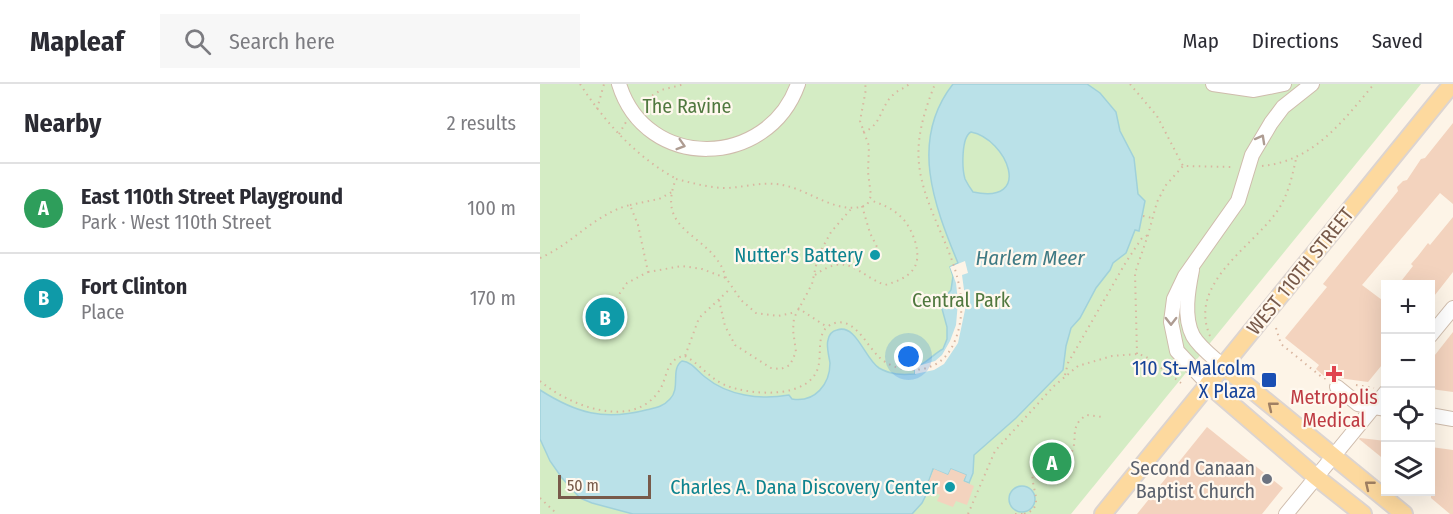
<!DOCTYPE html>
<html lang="en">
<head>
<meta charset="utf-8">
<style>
	body { margin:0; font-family:"Fira Sans Condensed",sans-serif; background:#f7f7f7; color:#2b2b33 }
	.controls { position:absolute; right:18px; bottom:18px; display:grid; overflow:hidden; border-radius:0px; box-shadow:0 6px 24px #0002 }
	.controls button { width:54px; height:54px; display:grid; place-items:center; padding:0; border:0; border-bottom:2px solid #e1e1e2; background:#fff; color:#2b2b33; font:30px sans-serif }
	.scale { position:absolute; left:18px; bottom:15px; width:93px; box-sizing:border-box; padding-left:6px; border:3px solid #785a4a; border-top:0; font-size:16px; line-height:21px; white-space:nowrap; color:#785a4a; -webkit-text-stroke:4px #fff8ee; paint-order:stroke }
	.you { position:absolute; left:369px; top:273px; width:21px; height:21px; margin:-15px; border:4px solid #fff; border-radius:50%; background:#1a73e8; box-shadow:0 0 0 9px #1a73e833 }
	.badge { display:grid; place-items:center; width:39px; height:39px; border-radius:50%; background:#1a73e8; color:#fff; font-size:20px; font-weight:700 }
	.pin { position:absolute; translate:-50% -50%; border:3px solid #fff; box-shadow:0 2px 6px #0006 }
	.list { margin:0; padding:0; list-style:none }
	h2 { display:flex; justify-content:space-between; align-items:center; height:78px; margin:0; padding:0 24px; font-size:26px }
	h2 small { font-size:20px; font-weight:400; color:#7c7c81 }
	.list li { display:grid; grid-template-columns:39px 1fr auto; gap:18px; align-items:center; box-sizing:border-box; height:90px; padding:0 24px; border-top:2px solid #e1e1e2 }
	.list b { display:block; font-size:22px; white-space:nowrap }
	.list p { margin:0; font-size:20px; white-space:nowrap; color:#7c7c81 }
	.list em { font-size:20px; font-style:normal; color:#7c7c81 }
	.icon { flex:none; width:33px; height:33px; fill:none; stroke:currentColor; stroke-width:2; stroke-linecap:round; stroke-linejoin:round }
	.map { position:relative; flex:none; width:913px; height:430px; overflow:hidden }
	header { display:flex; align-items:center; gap:36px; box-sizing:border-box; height:84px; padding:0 30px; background:#fff; border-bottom:2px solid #e1e1e2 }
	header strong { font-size:28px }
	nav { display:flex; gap:33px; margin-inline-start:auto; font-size:21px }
	.search { width:420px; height:54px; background:#f7f7f7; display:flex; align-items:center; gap:15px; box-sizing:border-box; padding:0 21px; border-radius:0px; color:#7c7c81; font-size:22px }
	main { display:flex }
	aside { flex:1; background:#fff }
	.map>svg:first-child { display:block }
</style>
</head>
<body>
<header>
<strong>Mapleaf</strong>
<div class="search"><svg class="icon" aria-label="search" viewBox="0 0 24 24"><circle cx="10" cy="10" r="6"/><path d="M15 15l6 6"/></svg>Search here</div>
<nav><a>Map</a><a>Directions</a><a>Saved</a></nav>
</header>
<main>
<aside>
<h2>Nearby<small>2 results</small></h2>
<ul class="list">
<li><span class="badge" style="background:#2e9e5b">A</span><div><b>East 110th Street Playground</b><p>Park · West 110th Street</p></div><em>100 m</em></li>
<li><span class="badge" style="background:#0f9aa8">B</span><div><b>Fort Clinton</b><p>Place</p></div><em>170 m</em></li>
</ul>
</aside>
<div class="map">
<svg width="913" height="430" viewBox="0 0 913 430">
	<rect width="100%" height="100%" fill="#fdf4e7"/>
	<!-- green -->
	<path fill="#d4ecc4" d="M0,0h881l-350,430h-531z"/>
	<!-- water -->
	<g fill="#bae1e8" stroke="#a0d1da" stroke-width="1.5" fill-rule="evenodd">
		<path d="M413,0h134l13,9 16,19 4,19 14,27 4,36 7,7 -6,30 -4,-1 -9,23 -13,10 -3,7 -14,18 -16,30 -9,10 -5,18 -3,24 -47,48 -42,37 -1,18 -4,10 -5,-2 2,-6 -15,-6 -3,6 -15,-6 -7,20v6l-4,8 -10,11h-279l-41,-11 -12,-5 -18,-20 -12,-17 -10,-22v-49c36,23 64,31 106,20 9,-2 17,-3 24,-11 11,-11 0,-30 12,-38 10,1 15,10 23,16 23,19 55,23 84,18l3,4c23,4 38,-15 38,-36 -1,-7 -4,-17 -2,-23 1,-5 4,-9 9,-10 19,-7 28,29 42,38 12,7 23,7 36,6v-7c10,-2 18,-13 28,-18l4,-10v-12l-6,-22 1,-4 9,-11 2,-14 -3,-9 8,-4c-24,-58 -49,-123 -5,-179zM431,48c36,7 63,73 2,60 -3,-4 -6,-9 -8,-13 -3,-10 -4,-42 6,-47z"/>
		<circle cx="482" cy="415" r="13"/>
	</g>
	<!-- pier -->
	<path fill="#fdf4e7" d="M425,177l3,12 -6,2 3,22v13l-7,33 -14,21 -10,6 -19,4v-7l20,-6 7,-6 8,-14 6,-16 2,-23 -2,-19 -6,-16z"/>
	<!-- building -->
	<g fill="#f3d3be">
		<path d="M913,39v81l-13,-11 -78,92 24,18v57l-18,22 -44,-6 -8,-7 3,-4 -34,-27 42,-51 -4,-3 75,-93 -1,-4 6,-6 4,-1 14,-21 4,-1z"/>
		<path d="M913,133v55l-22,28v-15h-24l-5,-5 11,-14 -2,-2 7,-8 10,-13 2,2z"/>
		<path d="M913,248v60l-22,-3v-29z"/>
		<path d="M667,343l76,61 -21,26h-125z"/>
		<path d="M820,354l26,3v20l-27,-22z"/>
		<path d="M891,363l22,3v64h-3l-19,-16z"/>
		<path d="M394,385l14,6 3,-6 15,6 -3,6 11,5 -7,19 -11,-4 -3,6 -16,-6 3,-6 -14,-6z"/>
	</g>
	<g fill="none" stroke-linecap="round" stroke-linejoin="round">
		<defs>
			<g id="minor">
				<path d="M79,0c27,88 149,85 179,0"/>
				<path d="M673,0l41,6 30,-6"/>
				<path d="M652,186c-4,20 -9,47 1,66 7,12 20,21 30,30"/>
				<path d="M890,252l23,-28"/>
				<path d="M668,300l-31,-33 -6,-29 3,-23 11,-23 53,-75 14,-46 19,-32 12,-16 29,-23"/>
				<path d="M797,303l21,17 28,5"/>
				<path d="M890,331l23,4"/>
				<path d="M746,430l100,-122"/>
			</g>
			<g id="major">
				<path d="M683,282l181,148"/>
				<path d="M668,300l108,93 47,37"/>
				<path d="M563,430l349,-430"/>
			</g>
		</defs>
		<!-- minor casing -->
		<use href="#minor" stroke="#cfbcac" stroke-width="16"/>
		<!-- major casing -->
		<use href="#major" stroke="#dcd4d0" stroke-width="20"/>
		<!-- path -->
		<g stroke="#d9b6a0" stroke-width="2" stroke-dasharray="1.5 4.5" stroke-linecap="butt">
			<path d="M40,0c25,38 55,72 95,94"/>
			<path d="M590,0l27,32 26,50 50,1"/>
			<path d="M102,18l19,-12 24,-6"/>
			<path d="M57,25l7,-25"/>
			<path d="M323,48c19,-6 17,-26 30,-37 4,-5 11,-6 16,-11"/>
			<path d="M79,50l7,-12"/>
			<path d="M722,82c52,-5 81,-45 112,-82"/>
			<path d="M90,121l29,-6 13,-7"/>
			<path d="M322,122l8,27 7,14"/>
			<path d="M603,132l9,2"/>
			<path d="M0,174c33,-14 54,-44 90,-53l8,20 10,47 -21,11 -14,20"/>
			<path d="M108,188l34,-6 20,3 24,9 15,22 15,13 22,3 18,-4"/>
			<path d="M275,191c34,-24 41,-1 70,10 25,-7 38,-17 30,-44 -3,-9 -8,-19 -15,-25 -8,-8 -19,-12 -30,-16"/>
			<path d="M186,194c-2,-6 -4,-12 -8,-17 -20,-29 -61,-34 -42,-82 17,4 33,9 51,9 21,-1 38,-8 60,-2 25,6 53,30 80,19l4,-9 -3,-24 1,-26 -9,-25 6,-32 -1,-5"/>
			<path d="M179,216l6,26 10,19 36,23 10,1 9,-4 6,-13 -3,-22 1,-12 18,-34 6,-28 13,-24 20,-23"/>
			<path d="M258,224l29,19"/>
			<path d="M736,244l5,16 42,34 4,1"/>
			<path d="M670,252c-23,-53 43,-89 68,-126 10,-15 14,-33 18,-51"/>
			<path d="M597,270l-2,-81 13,-38 9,-33 9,-17 17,-19"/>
			<path d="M145,272c15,8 24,22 40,29 26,11 89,15 94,-22 2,-12 -2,-31 11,-38 23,-12 36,20 49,32 13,13 38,17 55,8 11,-5 18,-16 22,-27 22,-62 -31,-115 -37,-174 -3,-27 6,-55 16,-80"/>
			<path d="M525,291l3,-12 58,-101 16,-24 6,-3"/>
			<path d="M0,297c28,24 92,50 119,10 9,-13 6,-33 26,-35l14,-38 32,-30"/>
			<path d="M816,301l18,3"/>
			<path d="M0,414l17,16"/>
			<path d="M428,430l27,-63 59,-65 24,-20 34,-10 25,-2 8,2 36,27"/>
			<path d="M475,430h8"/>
			<path d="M484,430c29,-8 -7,-39 18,-52 8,-4 16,0 24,-3 17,-14 -1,-32 21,-44l15,2"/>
		</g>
		<!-- minor -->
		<use href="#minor" stroke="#fff" stroke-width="14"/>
		<!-- major -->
		<use href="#major" stroke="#fdd99e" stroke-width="16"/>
	</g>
	<!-- one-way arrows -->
	<defs><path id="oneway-chevron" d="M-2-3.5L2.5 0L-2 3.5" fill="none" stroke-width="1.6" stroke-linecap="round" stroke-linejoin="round" transform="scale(1.5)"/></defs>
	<g stroke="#ae9c92">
		<use href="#oneway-chevron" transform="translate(721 55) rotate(-61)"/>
		<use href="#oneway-chevron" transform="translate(141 61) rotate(17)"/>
		<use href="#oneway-chevron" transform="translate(631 237) rotate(90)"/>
	</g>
	<g stroke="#a08063">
		<use href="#oneway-chevron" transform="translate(732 322) rotate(-141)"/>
		<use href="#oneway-chevron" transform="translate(829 401) rotate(-141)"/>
	</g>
	<!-- markers -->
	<g fill="#0f9aa8" stroke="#fff8ee" stroke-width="2">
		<circle cx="335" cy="171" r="6"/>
		<circle cx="410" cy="403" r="6"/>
	</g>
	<path fill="#e0444e" stroke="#fff8ee" stroke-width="2" d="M791 281h6v6h6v6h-6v6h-6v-6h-6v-6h6z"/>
	<rect fill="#1a4fb4" stroke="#fff8ee" stroke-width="2" x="721" y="288" width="16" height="16" rx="3"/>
	<circle fill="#6b7280" stroke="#fff8ee" stroke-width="2" cx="727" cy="395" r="6"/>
	<g text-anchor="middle" stroke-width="4.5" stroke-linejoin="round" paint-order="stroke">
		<!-- park labels -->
		<g font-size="20" fill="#50783f" stroke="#fff8ee">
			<text x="147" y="29">The Ravine</text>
			<text x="421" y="223">Central Park</text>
		</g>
		<!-- culture labels -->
		<g font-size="20" fill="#0d838f" stroke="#fff8ee" text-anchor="end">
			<text x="323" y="178">Nutter's Battery</text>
			<text x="398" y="410">Charles A. Dana Discovery Center</text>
		</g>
		<!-- street labels -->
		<g font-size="20" fill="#785a4a" stroke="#fff8ee">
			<text transform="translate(760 187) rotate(-51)" y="7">WEST 110TH STREET</text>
		</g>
		<!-- transit labels -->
		<g font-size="20" fill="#164399" stroke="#fff8ee" text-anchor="end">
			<text x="716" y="291">110 St–Malcolm<tspan x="716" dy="23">X Plaza</tspan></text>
		</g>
		<!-- health labels -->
		<g font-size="20" fill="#be3a42" stroke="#fff8ee">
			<text x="794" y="320">Metropolis<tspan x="794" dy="23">Medical</tspan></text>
		</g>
		<!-- worship labels -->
		<g font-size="20" fill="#5b616d" stroke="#fff8ee" text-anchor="end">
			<text x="715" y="391">Second Canaan<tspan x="715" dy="23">Baptist Church</tspan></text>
		</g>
		<!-- water labels -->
		<g font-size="21" font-style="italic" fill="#3f7a84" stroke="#fff8ee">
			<text x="490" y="181">Harlem Meer</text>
		</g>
	</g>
</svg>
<div class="controls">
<button>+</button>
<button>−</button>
<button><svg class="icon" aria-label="locate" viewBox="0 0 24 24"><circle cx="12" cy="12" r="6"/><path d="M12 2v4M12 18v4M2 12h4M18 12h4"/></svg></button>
<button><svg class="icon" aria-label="layers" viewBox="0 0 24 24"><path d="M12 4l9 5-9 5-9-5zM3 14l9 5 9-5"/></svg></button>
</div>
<div class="scale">50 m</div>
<div class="you"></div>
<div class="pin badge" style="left:512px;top:378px;background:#2e9e5b">A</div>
<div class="pin badge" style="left:65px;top:233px;background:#0f9aa8">B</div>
</div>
</main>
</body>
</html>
